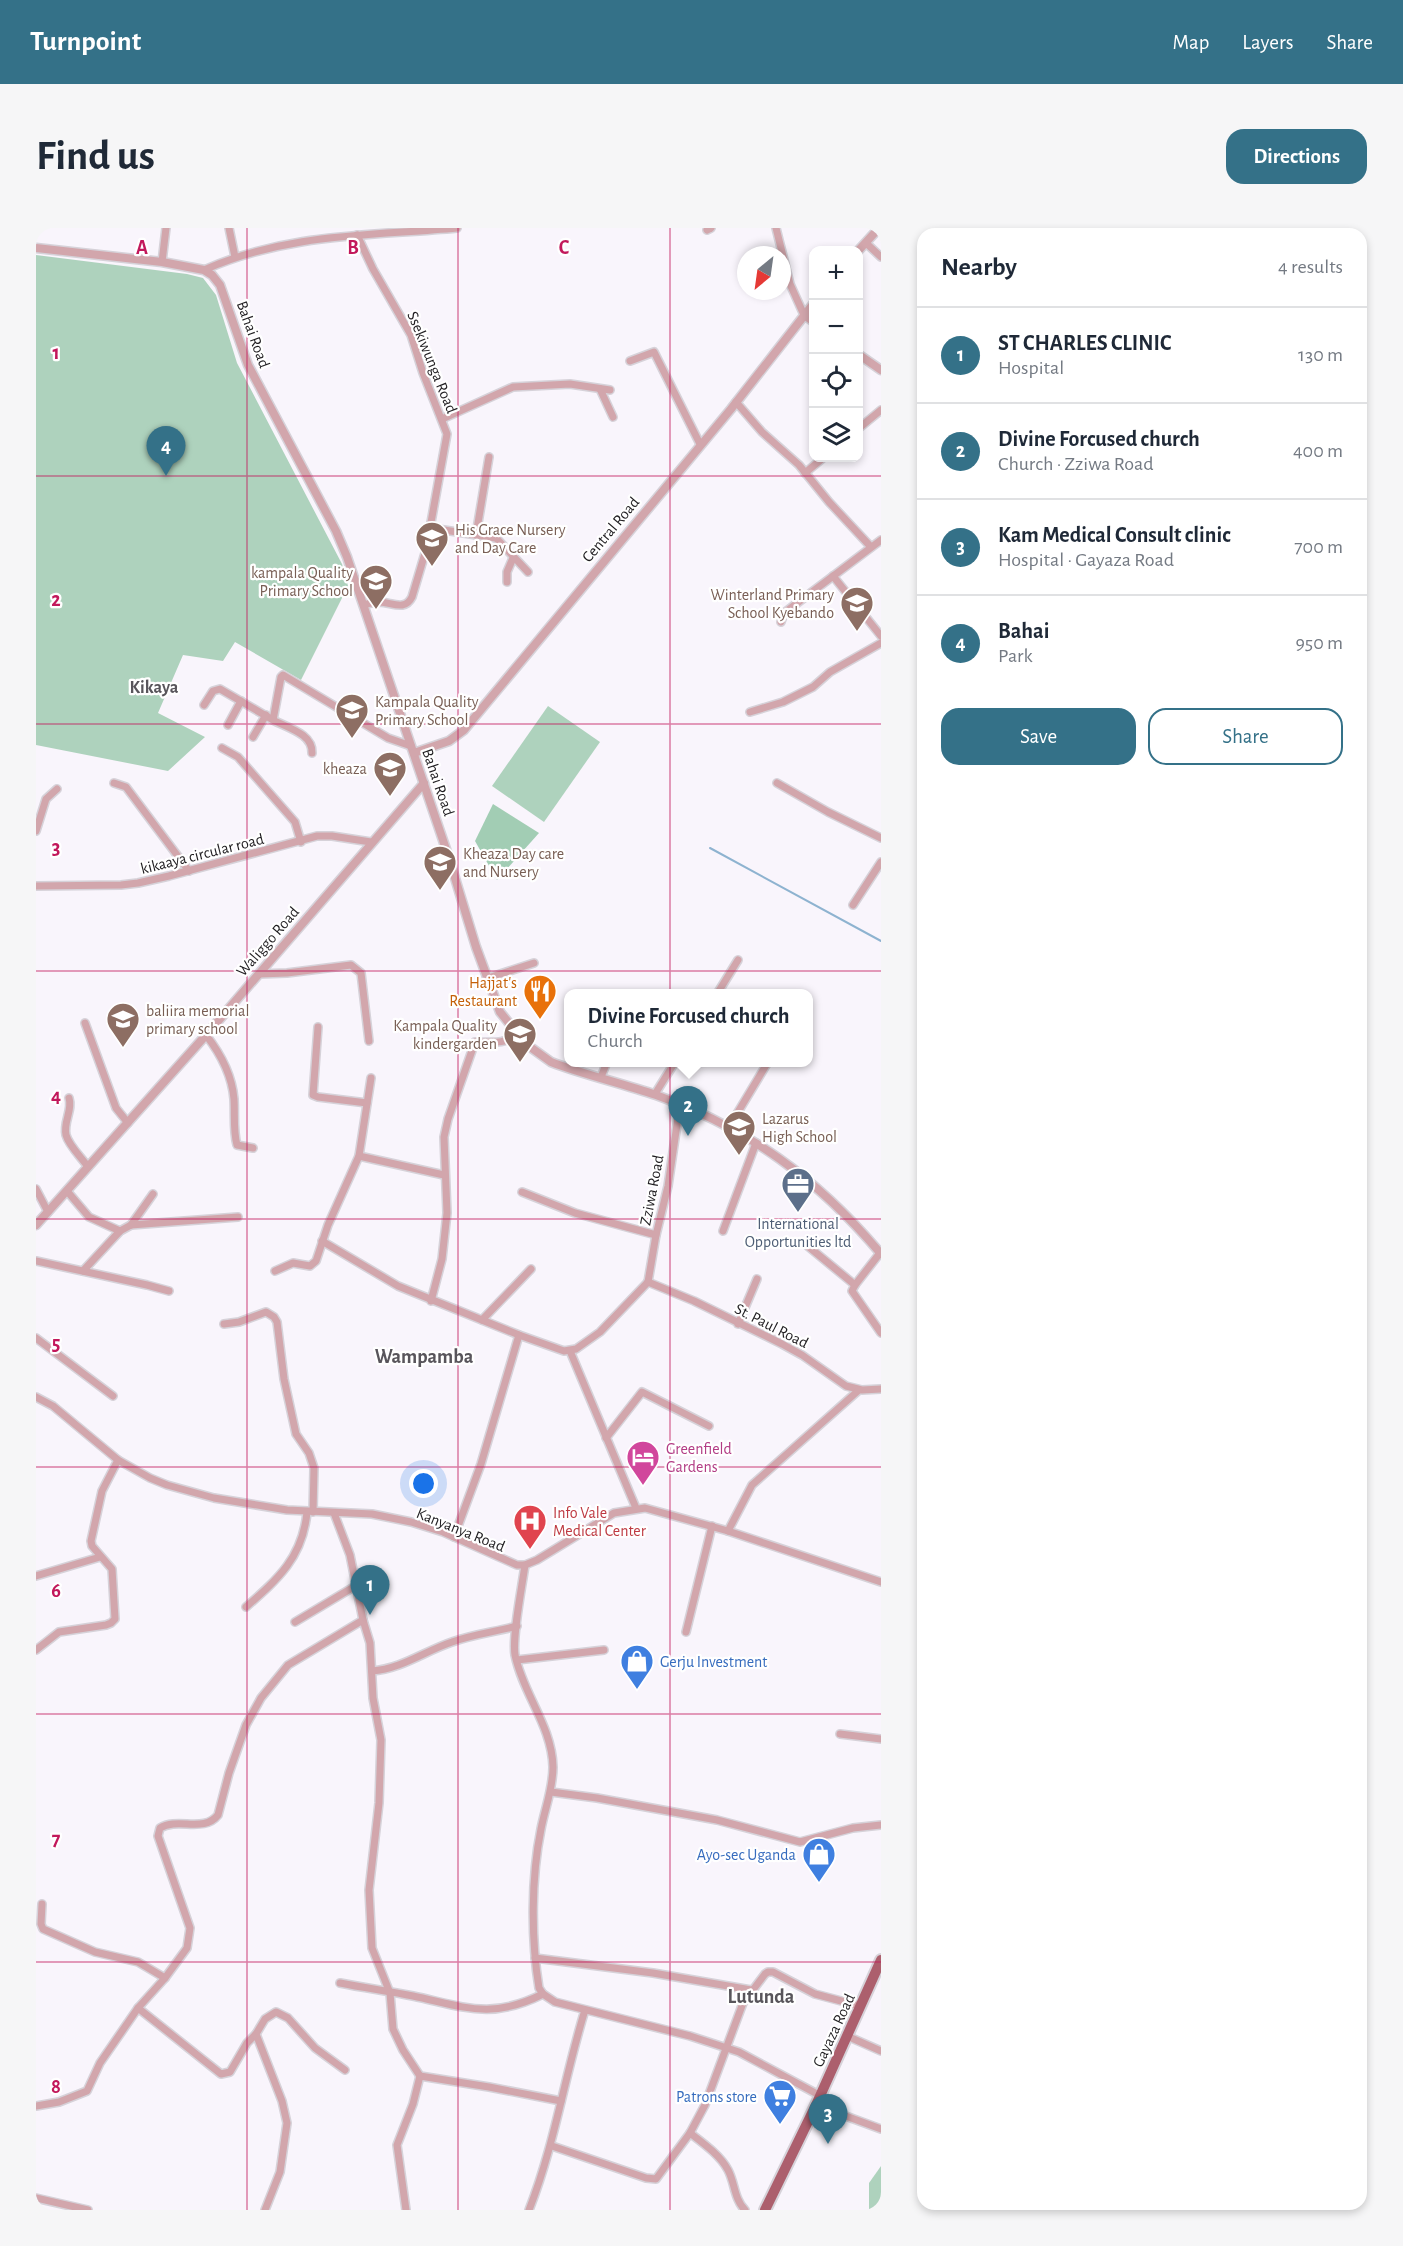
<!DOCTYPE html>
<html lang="en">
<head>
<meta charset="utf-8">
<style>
	body { margin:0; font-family:"Alegreya Sans",sans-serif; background:#f6f6f7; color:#1f2937 }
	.controls { position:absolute; right:18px; top:18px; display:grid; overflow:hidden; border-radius:12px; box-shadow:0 3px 9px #0003 }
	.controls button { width:54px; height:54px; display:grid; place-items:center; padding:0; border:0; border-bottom:2px solid #e0e1e3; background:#fff; color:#1f2937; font:30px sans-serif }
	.compass { position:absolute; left:701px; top:18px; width:54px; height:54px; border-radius:50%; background:#fff; box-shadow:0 3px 9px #0003; rotate:209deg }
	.you { position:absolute; left:388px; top:1256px; width:21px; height:21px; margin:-15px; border:4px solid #fff; border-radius:50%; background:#1a73e8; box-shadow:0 0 0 9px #1a73e833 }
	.badge { display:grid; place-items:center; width:39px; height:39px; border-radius:50%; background:#347188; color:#fff; font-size:20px; font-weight:700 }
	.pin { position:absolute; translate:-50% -50px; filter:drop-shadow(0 2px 3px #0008) }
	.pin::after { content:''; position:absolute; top:32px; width:21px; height:18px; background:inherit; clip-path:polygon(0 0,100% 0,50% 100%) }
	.popup { position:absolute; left:528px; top:761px; width:249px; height:78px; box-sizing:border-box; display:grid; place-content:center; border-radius:12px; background:#fff; filter:drop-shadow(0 2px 4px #0005); font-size:20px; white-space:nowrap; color:#747a83 }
	.popup b { font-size:22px; color:#1f2937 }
	.popup::after { content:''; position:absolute; left:50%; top:100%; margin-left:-12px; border:12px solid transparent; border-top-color:#fff }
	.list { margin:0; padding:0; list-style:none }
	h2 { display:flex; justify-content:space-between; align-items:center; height:78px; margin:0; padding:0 24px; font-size:26px }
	h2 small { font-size:20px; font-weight:400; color:#747a83 }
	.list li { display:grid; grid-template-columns:39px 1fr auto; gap:18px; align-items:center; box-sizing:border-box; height:96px; padding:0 24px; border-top:2px solid #e0e1e3 }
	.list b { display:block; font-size:22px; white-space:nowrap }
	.list p { margin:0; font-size:20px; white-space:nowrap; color:#747a83 }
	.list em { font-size:20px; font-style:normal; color:#747a83 }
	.actions { display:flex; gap:12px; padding:18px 24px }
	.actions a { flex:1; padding:14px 0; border:2px solid #347188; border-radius:18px; text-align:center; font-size:21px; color:#347188 }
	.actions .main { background:#347188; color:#fff }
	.icon { flex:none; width:33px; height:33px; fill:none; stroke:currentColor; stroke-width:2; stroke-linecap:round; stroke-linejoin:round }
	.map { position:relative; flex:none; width:845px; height:1982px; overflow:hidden; border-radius:18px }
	header { display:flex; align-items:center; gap:36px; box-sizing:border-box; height:84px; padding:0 30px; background:#347188; color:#fff }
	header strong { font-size:28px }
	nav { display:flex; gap:33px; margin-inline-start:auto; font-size:21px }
	.intro { display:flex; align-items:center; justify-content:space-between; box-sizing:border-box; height:144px; padding:0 36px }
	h1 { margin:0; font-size:42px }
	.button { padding:15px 27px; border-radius:18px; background:#347188; color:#fff; font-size:21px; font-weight:700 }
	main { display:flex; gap:36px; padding:0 36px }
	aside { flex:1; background:#fff; border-radius:18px; box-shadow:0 3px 9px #0003 }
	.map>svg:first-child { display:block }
</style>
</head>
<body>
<header>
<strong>Turnpoint</strong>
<nav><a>Map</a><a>Layers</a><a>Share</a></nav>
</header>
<div class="intro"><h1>Find us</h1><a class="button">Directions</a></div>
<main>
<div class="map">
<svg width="845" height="1982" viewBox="0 0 845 1982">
	<rect width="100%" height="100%" fill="#f9f5fc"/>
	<!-- green -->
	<g fill="#aed2bd">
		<path d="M0,27l151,19 16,4 13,17 21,68 105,201 6,22 -47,94 -66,-38 -12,19 -40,-6 -25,58 47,24 -37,34 -132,-26z"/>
		<path d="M512,478l52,36 -56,80 -52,-36z"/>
		<path d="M845,1938v44h-12v-27z"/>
	</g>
	<!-- forest -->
	<path fill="#a2cdb4" d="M457,576l46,29 -42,47 -22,-39z"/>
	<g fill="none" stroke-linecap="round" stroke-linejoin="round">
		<!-- stream -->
		<path stroke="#8eb3d0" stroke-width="2" d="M674,620l171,93"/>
		<defs>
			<g id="minor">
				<path d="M193,0l6,29"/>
				<path d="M740,0l14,56 14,31"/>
				<path d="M671,2l4,-2"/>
				<path d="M321,7l16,34 38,66 12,38 24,61 -21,116 -14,47c-7,14 -19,6 -32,5 -6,0 -10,1 -16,3"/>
				<path d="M830,15l15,14"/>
				<path d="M126,34l4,-34"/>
				<path d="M168,42c83,-37 165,-34 253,-42"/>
				<path d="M594,133l24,-9 46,92"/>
				<path d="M564,161l13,28"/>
				<path d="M700,174l26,30 37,33 30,37 42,45"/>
				<path d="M406,191l71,-32 57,-3 40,6"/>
				<path d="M822,201l23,-19"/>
				<path d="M769,245l18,-15"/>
				<path d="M395,300l65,10 32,34"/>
				<path d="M440,307l13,-78"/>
				<path d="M797,348l48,60"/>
				<path d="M471,354v-10l6,-14"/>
				<path d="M745,394l3,-9 97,-73"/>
				<path d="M168,477l9,-14 7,-2 53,31"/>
				<path d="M714,484l33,-10 30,-15 17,-15 51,-29"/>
				<path d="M192,497l13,-24"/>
				<path d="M217,509l13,-22"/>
				<path d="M186,520l16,9 57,65 6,20"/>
				<path d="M276,525c1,-19 -24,-25 -39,-33l8,-43 2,-2 105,63 23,8"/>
				<path d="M78,555l12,4 63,84"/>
				<path d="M741,555l51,29 53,26"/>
				<path d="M0,603l10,-32 11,-10"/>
				<path d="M0,658l85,-1 17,-2 31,-7 148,-40h15l39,6"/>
				<path d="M817,677l28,-43"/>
				<path d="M223,746l28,-1 64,-8 10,8 8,68"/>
				<path d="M452,750l46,-15"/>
				<path d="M681,766l21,-34"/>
				<path d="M49,795l31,85 12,15"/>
				<path d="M282,799l-5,68 5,2 49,6"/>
				<path d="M170,807c14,18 26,40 28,64 1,15 -1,32 3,46l16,3"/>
				<path d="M565,849l6,-15"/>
				<path d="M619,866l20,-32"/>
				<path d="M33,870c4,12 -6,24 -3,37 3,11 16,23 22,32"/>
				<path d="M693,899l39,-65"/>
				<path d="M323,928l85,19"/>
				<path d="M0,961l12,23"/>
				<path d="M31,963l22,26 31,14"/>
				<path d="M486,964l53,21 81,22"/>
				<path d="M95,997l22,-31"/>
				<path d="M687,1003l33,-88"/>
				<path d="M286,1013l76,45 121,49 45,16 12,-2 24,-17 48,-50"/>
				<path d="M768,1015l51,42 25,-32"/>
				<path d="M0,1033l111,24 22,6"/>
				<path d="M47,1043l37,-40 11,-6 107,-8"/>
				<path d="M239,1043l18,-8 17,3 6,-5 12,-36 31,-69 12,-78"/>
				<path d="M612,1054l46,19 88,43 20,11 44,31 16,4 19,-1"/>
				<path d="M612,1054l8,-47 12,-49 12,-82"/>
				<path d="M819,1057l-3,6 29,42"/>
				<path d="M395,1073l11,-42 5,-46 -3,-76 4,-18 27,-77c16,0 30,3 42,-8"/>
				<path d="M446,1092l49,-51"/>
				<path d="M188,1096l15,-2 27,-10 8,5 3,5 7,57 12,55 13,19 5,15 -1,44"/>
				<path d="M702,1096l19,-45"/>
				<path d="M0,1110l77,58"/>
				<path d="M534,1123l66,157"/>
				<path d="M0,1169l17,9 65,54 32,18 17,7 47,13 73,12 85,4 39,8 32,10 74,33h8l12,-5 77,-47 31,-5 83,23 153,51"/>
				<path d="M570,1210l36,-46 67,34"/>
				<path d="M298,1285l16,42 13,65 7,23 3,55 8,42 -2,63 -10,87 3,58 18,45 3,36 10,21 17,26 69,11 72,14"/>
				<path d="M692,1303l24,-46 107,-95"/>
				<path d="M418,1309l27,-73 38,-129"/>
				<path d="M489,1337c-3,22 -13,71 -10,90 8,39 37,71 38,112 0,22 -8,41 -12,62 -10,49 -10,110 -2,159l4,6 12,8 135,34 49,16 80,43"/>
				<path d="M0,1348l64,-19"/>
				<path d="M210,1379c32,-28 57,-50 61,-95"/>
				<path d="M259,1394l62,-37"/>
				<path d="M650,1404l26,-106"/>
				<path d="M0,1422l23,-18 47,-7 5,-2 4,-4 -3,-50 -20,-23 -1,-5 11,-50 16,-31"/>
				<path d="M481,1432l87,-10"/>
				<path d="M336,1443c29,-2 53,-20 80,-29 22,-8 43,-10 65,-16"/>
				<path d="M804,1506l41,5"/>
				<path d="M515,1564l46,6 120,22 83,22 53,-14 28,-3"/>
				<path d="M6,1676l-1,20 2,5 52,23 43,10 27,16"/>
				<path d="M499,1730l118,15 98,17"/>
				<path d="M304,1755c24,5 49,8 73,13 52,11 78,24 130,-2"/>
				<path d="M102,1780l83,66 9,-2 17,-29 9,-9 9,-15 11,-7 12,6 27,30 30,22"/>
				<path d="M220,1806l26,67 5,22 -7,49 -15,38"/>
				<path d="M811,1808l34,15"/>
				<path d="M780,1877l65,24"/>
				<path d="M0,1878l23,-4 28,-11 13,-28 38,-55 27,-30 22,-30 3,-20 -32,-92 2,-8c18,-11 44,5 58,-13l11,-42 17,-48 15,-27 27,-33 75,-45"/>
				<path d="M654,1905c13,10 30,22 38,37 7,13 6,29 17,40"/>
				<path d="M516,1918l94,32 10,1 34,-46 15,-28 38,-102 22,-29 3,-2h5l42,22 45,12"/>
				<path d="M0,1970l52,12"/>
				<path d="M370,1982l-9,-65 16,-41 7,-28"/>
				<path d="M493,1982c26,-66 35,-132 56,-200"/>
			</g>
			<g id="tertiary">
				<path d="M0,20l126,14 42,8 8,5 8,10 28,80 88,166 11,26 101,298 28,92 24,65 26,32 25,18c34,13 70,21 105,33 92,33 162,84 225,159"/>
				<path d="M822,23l21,-23"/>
				<path d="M768,87l10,7"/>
				<path d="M822,126l23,16"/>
				<path d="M378,525l35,-12 15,-11 267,-321 83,-106"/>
				<path d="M0,997l170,-190 218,-252"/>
			</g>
			<path id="primary" d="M729,1982l51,-105 65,-145"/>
		</defs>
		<!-- minor casing -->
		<use href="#minor" stroke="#d6d2d9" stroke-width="10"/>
		<!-- tertiary casing -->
		<use href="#tertiary" stroke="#d6d2d9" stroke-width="11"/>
		<!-- primary casing -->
		<use href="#primary" stroke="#d6d2d9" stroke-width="14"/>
		<!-- minor -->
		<use href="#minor" stroke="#d2a6ac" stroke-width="7"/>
		<!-- tertiary -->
		<use href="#tertiary" stroke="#d2a6ac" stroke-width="8"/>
		<!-- primary -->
		<use href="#primary" stroke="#ac5f6d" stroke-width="10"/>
	</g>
	<!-- grid -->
	<path fill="none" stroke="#c2185b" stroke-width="1.5" stroke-opacity="0.55" d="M211,0v1982M422,0v1982M634,0v1982M0,248h845M0,496h845M0,743h845M0,991h845M0,1239h845M0,1486h845M0,1734h845"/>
	<!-- icons -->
	<defs>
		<symbol id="school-pin" viewBox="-11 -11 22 30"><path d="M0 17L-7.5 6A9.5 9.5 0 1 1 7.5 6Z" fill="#8d6e63" stroke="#fff"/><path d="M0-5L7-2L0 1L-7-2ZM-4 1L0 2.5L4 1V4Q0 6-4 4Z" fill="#fff"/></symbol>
		<symbol id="restaurant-pin" viewBox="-11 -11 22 30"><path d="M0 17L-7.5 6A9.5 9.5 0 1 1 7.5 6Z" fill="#e8710a" stroke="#fff"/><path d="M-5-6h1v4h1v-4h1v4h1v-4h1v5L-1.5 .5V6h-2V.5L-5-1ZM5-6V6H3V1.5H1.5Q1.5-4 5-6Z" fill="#fff"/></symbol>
		<symbol id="office-pin" viewBox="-11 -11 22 30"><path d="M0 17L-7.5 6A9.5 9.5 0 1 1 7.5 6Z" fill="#5c6f8a" stroke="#fff"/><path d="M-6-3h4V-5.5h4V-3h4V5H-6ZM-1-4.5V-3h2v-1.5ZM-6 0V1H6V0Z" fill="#fff"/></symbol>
		<symbol id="hotel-pin" viewBox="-11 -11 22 30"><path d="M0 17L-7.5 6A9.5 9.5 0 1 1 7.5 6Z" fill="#d1479c" stroke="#fff"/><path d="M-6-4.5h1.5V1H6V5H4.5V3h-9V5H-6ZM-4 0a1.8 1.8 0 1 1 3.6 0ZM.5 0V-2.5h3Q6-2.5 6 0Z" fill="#fff"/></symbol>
		<symbol id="hospital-pin" viewBox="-11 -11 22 30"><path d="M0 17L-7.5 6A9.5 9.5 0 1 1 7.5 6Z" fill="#e0444e" stroke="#fff"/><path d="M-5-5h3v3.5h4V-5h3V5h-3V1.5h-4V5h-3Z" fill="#fff"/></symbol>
		<symbol id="shop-pin" viewBox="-11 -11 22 30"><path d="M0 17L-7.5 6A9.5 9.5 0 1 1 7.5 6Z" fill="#3f7fe0" stroke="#fff"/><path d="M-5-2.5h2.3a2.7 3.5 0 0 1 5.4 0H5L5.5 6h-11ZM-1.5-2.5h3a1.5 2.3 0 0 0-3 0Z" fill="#fff"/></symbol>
		<symbol id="supermarket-pin" viewBox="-11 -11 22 30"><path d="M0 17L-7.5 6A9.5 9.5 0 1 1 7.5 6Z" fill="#3f7fe0" stroke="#fff"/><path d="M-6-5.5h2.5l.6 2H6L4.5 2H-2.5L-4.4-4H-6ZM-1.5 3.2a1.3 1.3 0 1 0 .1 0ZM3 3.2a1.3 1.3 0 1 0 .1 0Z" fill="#fff"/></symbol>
	</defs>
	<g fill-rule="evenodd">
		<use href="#school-pin" x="377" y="291" width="38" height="52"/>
		<use href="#school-pin" x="321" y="334" width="38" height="52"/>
		<use href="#school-pin" x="802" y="356" width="38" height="52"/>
		<use href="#school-pin" x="297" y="463" width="38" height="52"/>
		<use href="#school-pin" x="335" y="521" width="38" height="52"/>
		<use href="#school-pin" x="385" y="615" width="38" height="52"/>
		<use href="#restaurant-pin" x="485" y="744" width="38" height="52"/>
		<use href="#school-pin" x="68" y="772" width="38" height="52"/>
		<use href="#school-pin" x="465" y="787" width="38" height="52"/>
		<use href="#school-pin" x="684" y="880" width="38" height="52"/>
		<use href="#office-pin" x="743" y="937" width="38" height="52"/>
		<use href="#hotel-pin" x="588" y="1210" width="38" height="52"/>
		<use href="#hospital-pin" x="475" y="1274" width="38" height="52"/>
		<use href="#shop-pin" x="582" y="1414" width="38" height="52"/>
		<use href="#shop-pin" x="764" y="1607" width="38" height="52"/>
		<use href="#supermarket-pin" x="725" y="1849" width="38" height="52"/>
	</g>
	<g text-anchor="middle" stroke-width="4.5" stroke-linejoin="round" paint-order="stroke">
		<!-- street labels -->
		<g font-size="16" fill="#1f1d20" stroke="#fff">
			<text transform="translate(218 106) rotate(70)" y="6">Bahai Road</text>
			<text transform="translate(397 134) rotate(68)" y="6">Ssekiwunga Road</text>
			<text transform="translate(574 301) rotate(-50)" y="6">Central Road</text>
			<text transform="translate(403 554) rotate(71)" y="6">Bahai Road</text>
			<text transform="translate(166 625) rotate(-14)" y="6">kikaaya circular road</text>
			<text transform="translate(231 713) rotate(-49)" y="6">Waliggo Road</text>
			<text transform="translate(615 962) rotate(-79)" y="6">Zziwa Road</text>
			<text transform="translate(736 1097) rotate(27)" y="6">St. Paul Road</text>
			<text transform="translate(425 1301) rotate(22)" y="6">Kanyanya Road</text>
			<text transform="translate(797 1802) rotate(-65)" y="6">Gayaza Road</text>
		</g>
		<!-- education labels -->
		<g font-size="16" fill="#785e54" stroke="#fff" text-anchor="start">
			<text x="419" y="307">His Grace Nursery<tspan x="419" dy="18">and Day Care</tspan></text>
			<text x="317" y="350" text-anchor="end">kampala Quality<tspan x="317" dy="18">Primary School</tspan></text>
			<text x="798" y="372" text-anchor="end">Winterland Primary<tspan x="798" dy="18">School Kyebando</tspan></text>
			<text x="339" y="479">Kampala Quality<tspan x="339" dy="18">Primary School</tspan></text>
			<text x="331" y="546" text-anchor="end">kheaza</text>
			<text x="427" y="631">Kheaza Day care<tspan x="427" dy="18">and Nursery</tspan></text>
			<text x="110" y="788">baliira memorial<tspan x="110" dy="18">primary school</tspan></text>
			<text x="461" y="803" text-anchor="end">Kampala Quality<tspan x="461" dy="18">kindergarden</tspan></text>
			<text x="726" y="896">Lazarus<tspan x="726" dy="18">High School</tspan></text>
		</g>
		<!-- food labels -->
		<g font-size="16" fill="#c56008" stroke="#fff" text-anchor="end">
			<text x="481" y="760">Hajjat's<tspan x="481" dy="18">Restaurant</tspan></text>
		</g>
		<!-- service labels -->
		<g font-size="16" fill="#4e5e75" stroke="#fff">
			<text x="762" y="1001">International<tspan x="762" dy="18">Opportunities ltd</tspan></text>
		</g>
		<!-- hotel labels -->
		<g font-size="16" fill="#b23c85" stroke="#fff" text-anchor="start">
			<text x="630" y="1226">Greenfield<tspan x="630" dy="18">Gardens</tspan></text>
		</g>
		<!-- health labels -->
		<g font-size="16" fill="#be3a42" stroke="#fff" text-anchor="start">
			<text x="517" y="1290">Info Vale<tspan x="517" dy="18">Medical Center</tspan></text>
		</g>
		<!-- shop labels -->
		<g font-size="16" fill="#366cbe" stroke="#fff" text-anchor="end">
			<text x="624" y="1439" text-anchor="start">Gerju Investment</text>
			<text x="760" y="1632">Ayo-sec Uganda</text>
			<text x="721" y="1874">Patrons store</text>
		</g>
		<!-- neighbourhood labels -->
		<g font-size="18" font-weight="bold" fill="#58555b" stroke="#fff">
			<text x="118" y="465">Kikaya</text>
		</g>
		<!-- quarter labels -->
		<g font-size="20" font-weight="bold" fill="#58555b" stroke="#fff">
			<text x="388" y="1135">Wampamba</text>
			<text x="725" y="1775">Lutunda</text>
		</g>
	</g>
	<g font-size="20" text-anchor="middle" font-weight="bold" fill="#c2185b" stroke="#fff" stroke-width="4.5" stroke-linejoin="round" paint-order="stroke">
		<text x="106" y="26">A</text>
		<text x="317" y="26">B</text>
		<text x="528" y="26">C</text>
		<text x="20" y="131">1</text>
		<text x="20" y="378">2</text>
		<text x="20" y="626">3</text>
		<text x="20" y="874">4</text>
		<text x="20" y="1122">5</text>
		<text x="20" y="1369">6</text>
		<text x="20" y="1617">7</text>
		<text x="20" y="1865">8</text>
	</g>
</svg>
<div class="controls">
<button>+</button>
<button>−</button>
<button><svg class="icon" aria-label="locate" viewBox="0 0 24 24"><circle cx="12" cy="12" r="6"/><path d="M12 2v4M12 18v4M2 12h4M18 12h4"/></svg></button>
<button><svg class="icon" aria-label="layers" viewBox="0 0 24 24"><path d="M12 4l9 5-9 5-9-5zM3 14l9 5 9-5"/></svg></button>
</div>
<svg class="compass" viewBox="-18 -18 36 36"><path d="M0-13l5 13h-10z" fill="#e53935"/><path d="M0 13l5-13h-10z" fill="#747a83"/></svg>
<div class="you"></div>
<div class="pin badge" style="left:334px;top:1387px">1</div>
<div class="pin badge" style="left:652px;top:908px">2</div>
<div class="popup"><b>Divine Forcused church</b>Church</div>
<div class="pin badge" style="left:792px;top:1916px">3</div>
<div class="pin badge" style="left:130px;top:248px">4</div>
</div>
<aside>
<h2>Nearby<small>4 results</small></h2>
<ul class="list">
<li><span class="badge">1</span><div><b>ST CHARLES CLINIC</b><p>Hospital</p></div><em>130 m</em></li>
<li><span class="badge">2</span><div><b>Divine Forcused church</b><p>Church · Zziwa Road</p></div><em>400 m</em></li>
<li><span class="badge">3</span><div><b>Kam Medical Consult clinic</b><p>Hospital · Gayaza Road</p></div><em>700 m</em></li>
<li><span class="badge">4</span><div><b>Bahai</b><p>Park</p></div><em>950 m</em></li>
</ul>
<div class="actions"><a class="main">Save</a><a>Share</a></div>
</aside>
</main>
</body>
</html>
